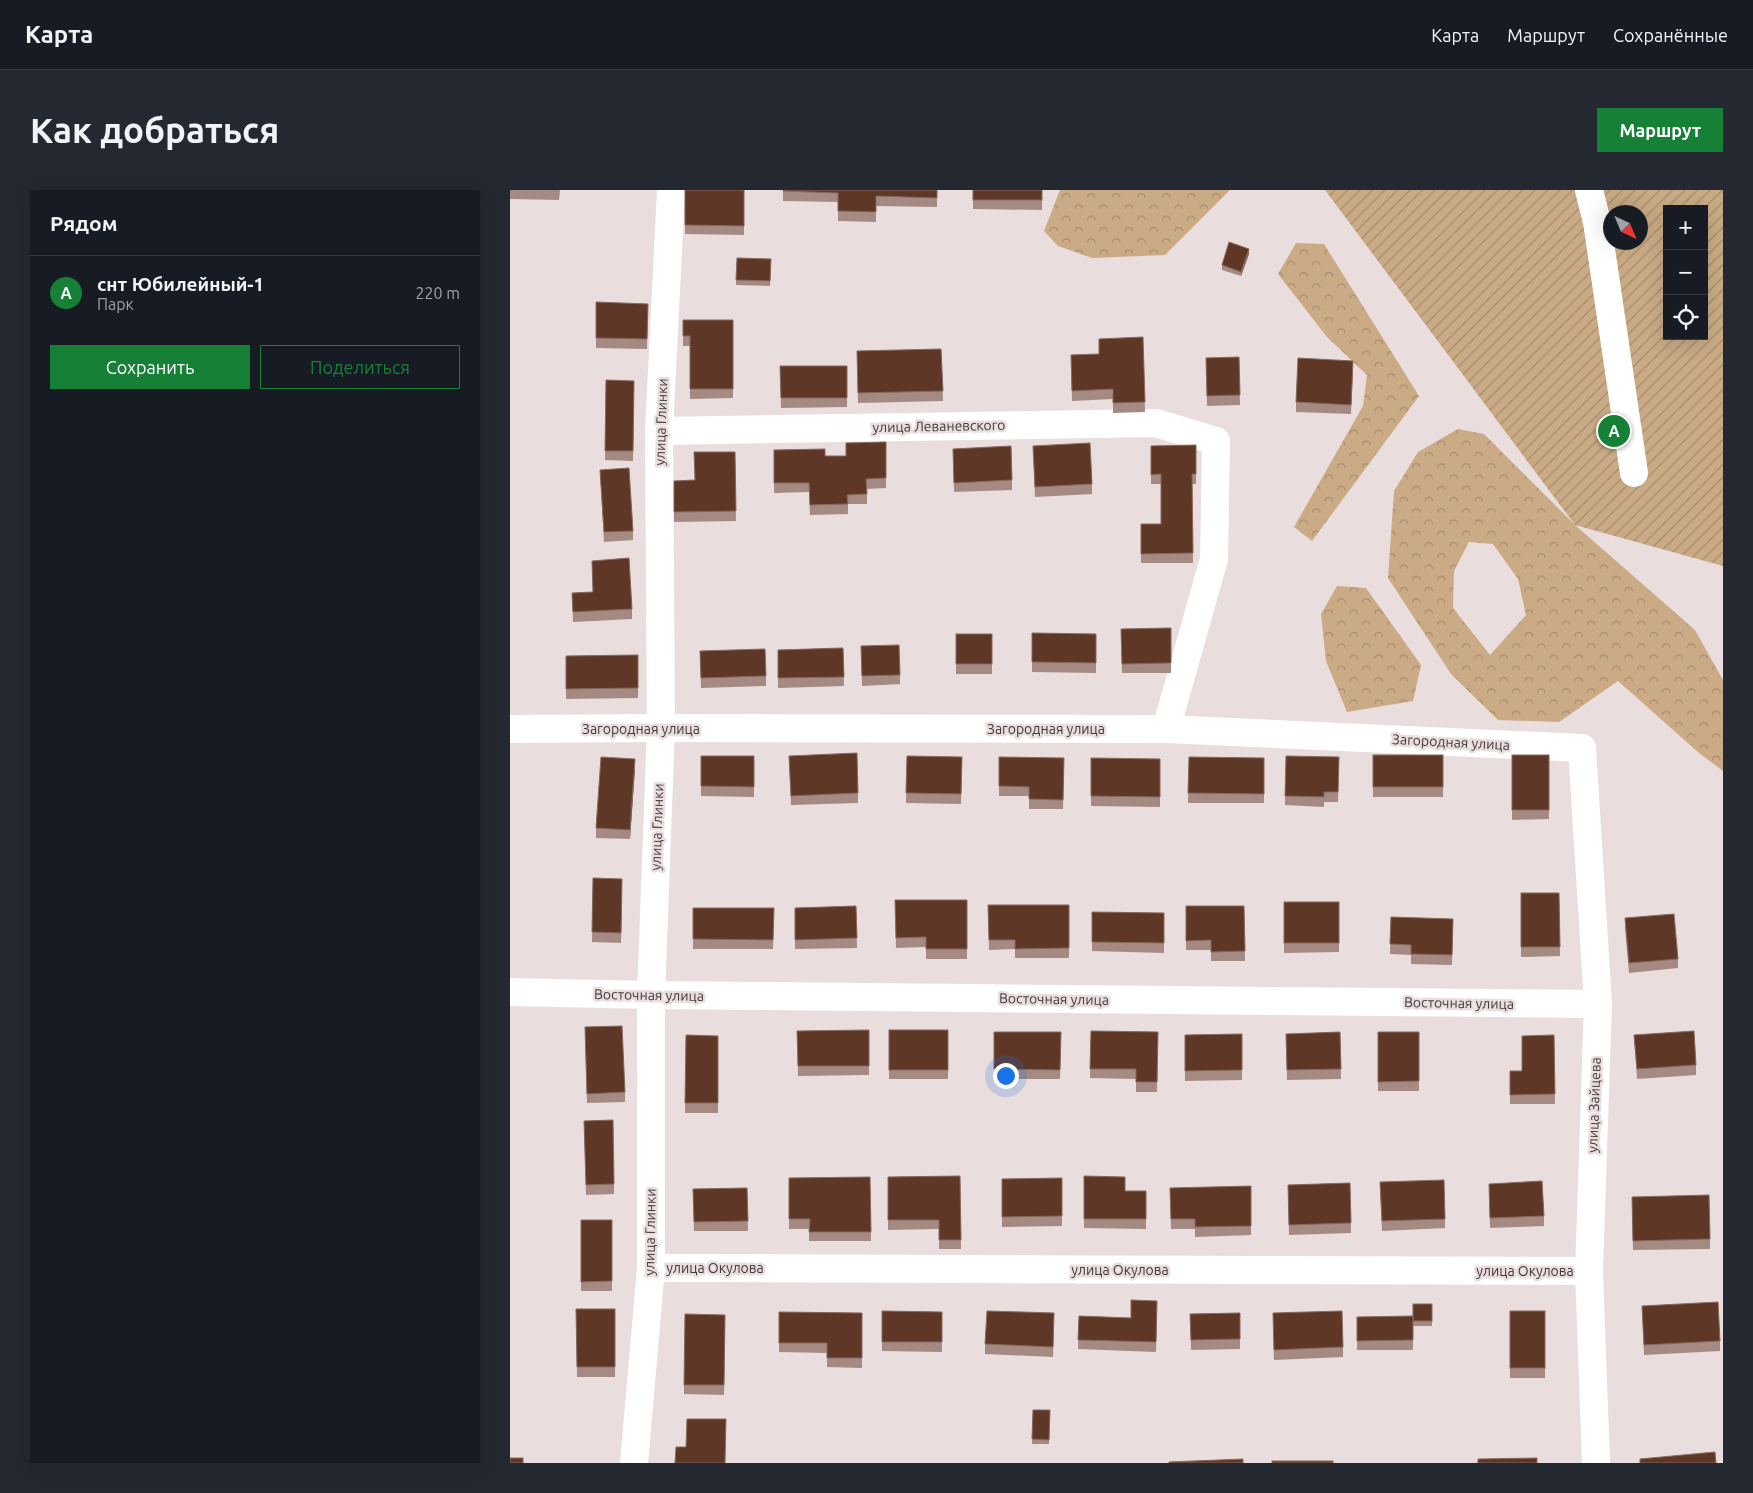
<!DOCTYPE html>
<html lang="ru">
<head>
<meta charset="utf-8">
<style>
	body { margin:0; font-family:Ubuntu,sans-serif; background:#242831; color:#f1f3f6 }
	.controls { position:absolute; right:15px; top:15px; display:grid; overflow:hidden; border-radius:0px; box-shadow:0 5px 20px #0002 }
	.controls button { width:45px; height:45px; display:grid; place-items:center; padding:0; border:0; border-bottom:1px solid #363941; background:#171b24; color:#f1f3f6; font:25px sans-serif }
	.compass { position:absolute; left:1093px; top:15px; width:45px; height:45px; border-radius:50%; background:#171b24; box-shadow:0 5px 20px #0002; rotate:136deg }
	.you { position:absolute; left:495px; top:885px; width:18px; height:18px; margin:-12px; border:4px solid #fff; border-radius:50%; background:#1a73e8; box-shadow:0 0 0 8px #1a73e833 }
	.badge { display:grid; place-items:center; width:32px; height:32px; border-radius:50%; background:#168036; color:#fff; font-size:16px; font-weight:700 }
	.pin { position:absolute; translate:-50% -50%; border:2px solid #fff; box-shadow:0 1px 5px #0006 }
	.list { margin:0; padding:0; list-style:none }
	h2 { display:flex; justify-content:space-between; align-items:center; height:65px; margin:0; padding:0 20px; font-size:21px }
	h2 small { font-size:16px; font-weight:400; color:#9ea1a6 }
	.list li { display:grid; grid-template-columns:32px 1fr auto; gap:15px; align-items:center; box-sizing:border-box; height:75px; padding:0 20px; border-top:1px solid #363941 }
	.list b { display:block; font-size:19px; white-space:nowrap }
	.list p { margin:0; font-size:16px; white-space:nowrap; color:#9ea1a6 }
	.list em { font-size:16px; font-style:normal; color:#9ea1a6 }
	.actions { display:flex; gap:10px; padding:15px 20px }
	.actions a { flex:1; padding:11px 0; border:1px solid #168036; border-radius:0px; text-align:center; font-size:18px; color:#168036 }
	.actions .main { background:#168036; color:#fff }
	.icon { flex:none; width:28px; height:28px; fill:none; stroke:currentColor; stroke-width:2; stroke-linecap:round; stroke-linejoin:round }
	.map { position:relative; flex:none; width:1213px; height:1273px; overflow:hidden; border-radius:0px }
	header { display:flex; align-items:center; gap:30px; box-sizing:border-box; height:70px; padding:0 25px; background:#171b24; border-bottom:1px solid #363941 }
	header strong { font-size:24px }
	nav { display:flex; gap:28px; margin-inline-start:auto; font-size:18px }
	.intro { display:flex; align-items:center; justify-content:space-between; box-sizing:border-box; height:120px; padding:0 30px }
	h1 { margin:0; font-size:35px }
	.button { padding:12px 22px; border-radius:0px; background:#168036; color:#fff; font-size:18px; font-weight:700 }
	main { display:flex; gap:30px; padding:0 30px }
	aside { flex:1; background:#171b24; border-radius:0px; box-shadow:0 5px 20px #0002 }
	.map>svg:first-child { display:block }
</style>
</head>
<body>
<header>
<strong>Карта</strong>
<nav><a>Карта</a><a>Маршрут</a><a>Сохранённые</a></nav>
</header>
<div class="intro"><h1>Как добраться</h1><a class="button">Маршрут</a></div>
<main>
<aside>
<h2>Рядом<small></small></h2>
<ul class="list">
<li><span class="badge">A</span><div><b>снт Юбилейный-1</b><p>Парк</p></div><em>220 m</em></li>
</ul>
<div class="actions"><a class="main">Сохранить</a><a>Поделиться</a></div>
</aside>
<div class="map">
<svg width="1213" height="1273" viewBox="0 0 1213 1273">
	<defs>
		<pattern id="forest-crowns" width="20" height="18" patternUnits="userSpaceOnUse" patternTransform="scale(1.25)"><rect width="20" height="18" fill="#cbaa86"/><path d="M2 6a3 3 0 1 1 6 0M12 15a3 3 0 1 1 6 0" fill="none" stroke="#a68c6f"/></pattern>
		<pattern id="garden-furrows" width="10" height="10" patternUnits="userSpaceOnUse" patternTransform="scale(1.25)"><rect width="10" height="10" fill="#c9aa85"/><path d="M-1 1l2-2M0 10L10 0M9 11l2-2" fill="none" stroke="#a58c6e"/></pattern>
	</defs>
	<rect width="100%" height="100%" fill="#eadddd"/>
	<!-- forest -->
	<g fill="url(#forest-crowns)" fill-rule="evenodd">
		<path d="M550,0h170l-65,65 -73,3 -34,-12 -14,-15z"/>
		<path d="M786,53l28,1 95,152 -107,145 -18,-14 69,-121 4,-31 -40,-38 -49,-63z"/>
		<path d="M948,239l26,5 91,91 120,105 28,50v91l-24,-18 -81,-72 -59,41 -61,-2 -47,-46 -63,-96 6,-87 24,-39zM959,352l24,2 25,35 8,36 -36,40 -37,-47 1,-37z"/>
		<path d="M827,396l29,2 55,77 -8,36 -66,11 -21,-51 -5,-47z"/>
	</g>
	<!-- garden -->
	<path fill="url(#garden-furrows)" fill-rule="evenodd" d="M815,0h398v376l-148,-41zM1157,19h37v127h-37zM1100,22h30v30h-30z"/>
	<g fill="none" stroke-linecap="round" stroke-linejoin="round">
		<!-- minor -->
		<g stroke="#fff" stroke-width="28">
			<path d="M1079,0l8,32 37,251"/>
			<path d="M149,241l497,-8 60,18 -2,118 -48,170"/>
			<path d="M0,539l151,-1 505,1 416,19 16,256 -9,267 7,192"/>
			<path d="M0,802l141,3 947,9"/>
			<path d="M141,1078l938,3"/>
			<path d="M124,1273l17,-195v-273l10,-267 -2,-297 12,-241"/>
		</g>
	</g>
	<!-- wall -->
	<g fill="#a48a82">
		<path d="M0,0h50l-1,10 -49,-1z"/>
		<path d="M234,0v45l-59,-1v-9z"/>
		<path d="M427,0v17l-61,-1v16l-38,-1v-19l-55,-1v-10z"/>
		<path d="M463,0h69v20l-69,-1z"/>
		<path d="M739,64l-8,22 -19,-6v-5z"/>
		<path d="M261,69l-1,27 -34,-1v-5z"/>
		<path d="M86,112l52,2 -1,45 -51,-1z"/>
		<path d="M173,130h50v78l-43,1v-53h-7z"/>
		<path d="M633,147l2,75 -32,1v-14l-41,2 -1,-46 28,-1z"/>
		<path d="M431,159l2,52 -85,2 -1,-52z"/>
		<path d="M729,167l1,48 -33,1 -1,-48z"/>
		<path d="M270,176h67v41l-66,1z"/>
		<path d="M843,181l-2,43 -55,-2v-10z"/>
		<path d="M96,190l28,1 -1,80 -28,-1z"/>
		<path d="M376,252v46l-19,1v15h-19v10l-38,1 -1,-23 -35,1v-43l51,6h21z"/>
		<path d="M686,255v39h-4l1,79h-52v-39h20v-40h-10v-38z"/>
		<path d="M523,256l59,38v10l-57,3z"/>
		<path d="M225,262l1,69 -62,1v-41l21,-1z"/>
		<path d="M443,269l59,21v10l-58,2z"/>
		<path d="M90,280l33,61v9l-29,2z"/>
		<path d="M82,371l40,48v10l-59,3 -1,-29 21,-1z"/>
		<path d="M661,438v45h-49l-1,-44z"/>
		<path d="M522,443l64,1v39l-64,-1z"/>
		<rect x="446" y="444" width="36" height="40"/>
		<path d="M351,456l39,29v9l-38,2z"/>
		<path d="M333,458l1,38 -66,2v-38z"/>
		<path d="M190,461l66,25v10l-65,2z"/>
		<path d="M128,465v43l-72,1v-43z"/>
		<rect x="863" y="565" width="70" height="42"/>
		<path d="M1002,565h37v64l-37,1z"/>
		<path d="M191,566h53v41l-53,-1z"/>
		<path d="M279,566l69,37v10l-67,2z"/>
		<path d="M397,566l55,1 -1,47 -55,-1z"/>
		<path d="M489,567l65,1 -1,51h-34v-13h-30z"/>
		<path d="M679,567l75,1v45h-76z"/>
		<path d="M829,567l-1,45h-14v5l-39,-2v-9z"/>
		<path d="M581,568l69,1v48l-69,-1z"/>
		<path d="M125,579l-5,70 -34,-1v-10z"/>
		<path d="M83,688l29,1 -1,64 -29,-1z"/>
		<path d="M1011,703h38l1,63 -39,1z"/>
		<path d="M385,710h72v59h-41v-12l-30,1z"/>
		<path d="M774,712h55v50l-55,1z"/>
		<path d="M478,715h81v53h-54v-9l-26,1z"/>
		<path d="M346,716l1,42 -62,1v-41z"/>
		<path d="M676,716h58l1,55h-34v-11h-25z"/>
		<path d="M183,718h81l-1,41h-80z"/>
		<path d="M582,722l72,1v40l-72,-2z"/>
		<path d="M881,727l62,2 -1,46 -41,-1v-9l-21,-1z"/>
		<path d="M1115,728l53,41v9l-49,5 -4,-45z"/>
		<path d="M359,840v45l-71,1 -1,-45z"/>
		<rect x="379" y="840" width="59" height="49"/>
		<path d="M581,841l67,1 -1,60h-21v-13l-46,-1z"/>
		<path d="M551,842l-1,47h-66v-10z"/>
		<path d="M830,842l1,47 -54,1 -1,-46z"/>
		<rect x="868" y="842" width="41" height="59"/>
		<path d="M732,844v46l-57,1v-46z"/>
		<path d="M176,845l32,1v77h-33z"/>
		<path d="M1044,845l1,69h-45v-33h12z"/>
		<path d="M1124,845l62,30v10l-59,4z"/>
		<path d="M75,847l40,55v10l-38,1z"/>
		<path d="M74,931l30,63v10l-28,1z"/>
		<path d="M450,986l1,73h-22v-20l-51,1v-53z"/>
		<path d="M574,986l41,15h21v38l-62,-1z"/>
		<path d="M360,987l1,64h-62v-12h-20v-51z"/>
		<path d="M552,988v48l-60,1v-48z"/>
		<path d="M870,992l65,37v9l-63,3z"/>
		<path d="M840,993l1,50 -62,2 -1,-50z"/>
		<path d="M741,996v49l-56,2v-8h-24l-1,-41z"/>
		<path d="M237,998l1,43h-54l-1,-42z"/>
		<path d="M979,1003l55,23v10l-54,2z"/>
		<path d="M1122,1007l78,42v10l-77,1z"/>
		<rect x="71" y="1030" width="31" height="71"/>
		<path d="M922,1114v22h-19v24h-56v-33l56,-1z"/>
		<path d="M1132,1116l78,35v10l-76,4z"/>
		<path d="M66,1119h39v68h-38z"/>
		<path d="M647,1120l-1,42 -78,-3 1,-33 52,2z"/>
		<path d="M372,1121l60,1v40l-60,-1z"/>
		<rect x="1000" y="1121" width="35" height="67"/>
		<path d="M269,1122l83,1v55l-35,-1v-14l-48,-1z"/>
		<path d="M730,1123v36l-49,1 -1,-36z"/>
		<path d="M215,1125l-1,80 -40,-1v-9z"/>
		<path d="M544,1133l-1,34 -68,-3v-10z"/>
		<path d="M763,1133l70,24v10l-69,3z"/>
		<path d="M523,1220h17l-1,34h-17z"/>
	</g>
	<!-- shaded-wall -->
	<g fill="#88695d">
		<path d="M739,59v5l-8,22v-4z"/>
		<path d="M125,569v10l-5,70v-9z"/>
	</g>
	<!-- building -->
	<g fill="#5e3726" stroke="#88695d">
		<path d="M175,0h59v36l-59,-1z"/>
		<path d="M273,0h154v8l-61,-2v16l-38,-1v-18l-55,-2z"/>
		<rect x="463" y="0" width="69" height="10"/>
		<path d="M719,52l20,7 -8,23 -19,-7z"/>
		<path d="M227,68l34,1 -1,22 -34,-1z"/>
		<path d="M86,112l52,2 -1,35 -51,-1z"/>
		<path d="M173,130h50v69h-43v-53h-7z"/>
		<path d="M633,147l2,65 -32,1v-14l-41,2 -1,-36 28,-1v-15z"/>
		<path d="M431,159l2,42 -85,2 -1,-42z"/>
		<path d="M729,167l1,38 -33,1 -1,-38z"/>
		<path d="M788,168l55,3 -2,44 -55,-3z"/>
		<path d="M270,176h67v32h-66z"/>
		<path d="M96,190l28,1 -1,70h-28z"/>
		<path d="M376,252v36l-20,1 1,15 -20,1 1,9 -38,1 -1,-22h-35v-33l51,-1v7h21v-13z"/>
		<path d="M580,253l2,41 -57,3 -2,-41z"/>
		<path d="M686,255v29h-4l1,79 -52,1v-30h20v-50l-10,1v-29z"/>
		<path d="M501,256l1,34 -58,3 -1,-34z"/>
		<path d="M184,262h41l1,59 -62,1v-31l21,-1z"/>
		<path d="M119,278l4,63 -29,1 -4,-62z"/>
		<path d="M119,368l3,51 -59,3 -1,-19 21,-1 -1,-31z"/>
		<path d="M661,438v35l-49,1 -1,-35z"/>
		<path d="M522,443l64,1v29l-64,-1z"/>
		<rect x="446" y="444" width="36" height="30"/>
		<path d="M389,455l1,30 -38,1 -1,-30z"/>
		<path d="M333,458l1,29 -66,1v-28z"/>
		<path d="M255,459l1,27 -65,2 -1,-27z"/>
		<path d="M128,465v33l-72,1v-33z"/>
		<path d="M347,563l1,40 -67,3 -2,-40z"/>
		<rect x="863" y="565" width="70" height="32"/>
		<rect x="1002" y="565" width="37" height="55"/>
		<path d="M191,566h53v31l-53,-1z"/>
		<path d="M397,566l55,1 -1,37 -55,-1z"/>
		<path d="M776,566l53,1 -1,35h-14v5l-39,-1z"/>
		<path d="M91,567l34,2 -5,71 -34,-2z"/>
		<path d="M489,567l65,1 -1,42 -34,-1v-12l-30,-1z"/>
		<path d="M679,567l75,1v36l-76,-1z"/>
		<path d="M581,568l69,1v38l-69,-1z"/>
		<path d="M83,688l29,1 -1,54 -29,-1z"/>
		<path d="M1011,703h38l1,54h-39z"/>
		<path d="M385,710h72v49h-41v-12l-30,1z"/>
		<rect x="774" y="712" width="55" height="41"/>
		<path d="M478,715h81v43l-54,1v-9h-26z"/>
		<path d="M346,716l1,32 -62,2v-32z"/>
		<path d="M676,716h58l1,45 -34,1v-12l-25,1z"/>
		<path d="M183,718h81l-1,32 -80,-1z"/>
		<path d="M582,722l72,1v30l-72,-1z"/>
		<path d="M1164,724l4,45 -49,4 -4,-45z"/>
		<path d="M881,727l62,2 -1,36 -41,-1v-9l-21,-1z"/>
		<path d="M112,836l3,66 -38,2 -2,-67z"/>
		<path d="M359,840v36h-71l-1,-35z"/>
		<rect x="379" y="840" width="59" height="40"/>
		<path d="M581,841l67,1 -1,50h-21v-13h-46z"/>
		<path d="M1184,841l2,34 -59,4 -3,-34z"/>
		<path d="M484,842h67l-1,38 -66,-1z"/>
		<path d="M830,842l1,37 -54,1 -1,-36z"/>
		<path d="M868,842h41v49l-41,1z"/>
		<path d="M732,844v36l-57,1v-36z"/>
		<path d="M176,845l32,1v67h-33z"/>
		<path d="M1044,845l1,59 -45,1v-24h12v-35z"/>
		<path d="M103,930l1,64 -28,1 -2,-64z"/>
		<path d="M450,986l1,64h-22v-20h-51v-43z"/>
		<path d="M574,986l41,1v14h21v28h-62z"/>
		<path d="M360,987l1,55h-62l1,-13h-21v-41z"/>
		<path d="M552,988v38l-60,1v-38z"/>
		<path d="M934,990l1,39 -63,2 -2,-39z"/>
		<path d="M1032,991l2,35 -54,2 -1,-34z"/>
		<path d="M840,993l1,40 -62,2 -1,-40z"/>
		<path d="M741,996v40l-56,1v-8h-24l-1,-31z"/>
		<path d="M237,998l1,33 -54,1 -1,-33z"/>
		<path d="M1199,1005l1,44 -77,2 -1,-44z"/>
		<path d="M71,1030h31v61l-31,1z"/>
		<path d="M621,1110l26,1 -1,41 -78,-2 1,-24 52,2z"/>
		<path d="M1208,1112l2,39 -76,4 -2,-39z"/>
		<rect x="903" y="1114" width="19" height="17"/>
		<path d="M66,1119h39v58h-38z"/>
		<path d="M372,1121l60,1v30h-60z"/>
		<path d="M477,1121l67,2 -1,34 -68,-3z"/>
		<path d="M832,1121l1,36 -69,3 -1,-37z"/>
		<rect x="1000" y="1121" width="35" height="57"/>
		<path d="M269,1122l83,1v45h-35v-15h-48z"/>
		<path d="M730,1123v26l-49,1 -1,-26z"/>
		<path d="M175,1124l40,1 -1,70h-40z"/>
		<path d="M903,1126v24l-56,1v-24z"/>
		<path d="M523,1220h17l-1,30 -17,-1z"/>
		<path d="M177,1229h39l-1,44h-50l1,-16h10z"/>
		<path d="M1205,1262l1,11h-76v-4z"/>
		<rect x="0" y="1268" width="13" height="5"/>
		<path d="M1027,1268v5h-59v-4z"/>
		<path d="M733,1269v4h-74v-1z"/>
		<rect x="762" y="1271" width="61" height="2"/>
	</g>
	<g text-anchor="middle" stroke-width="5" stroke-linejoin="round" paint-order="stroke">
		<!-- street labels -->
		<g font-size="14" fill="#403b3b" stroke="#eadddd">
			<text transform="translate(151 232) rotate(-88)" y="5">улица Глинки</text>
			<text transform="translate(429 236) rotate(-1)" y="5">улица Леваневского</text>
			<text x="131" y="544">Загородная улица</text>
			<text x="536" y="544">Загородная улица</text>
			<text transform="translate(941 552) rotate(3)" y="5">Загородная улица</text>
			<text transform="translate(147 637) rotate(-88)" y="5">улица Глинки</text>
			<text transform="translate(139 805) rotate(1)" y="5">Восточная улица</text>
			<text transform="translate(544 809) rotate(1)" y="5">Восточная улица</text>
			<text transform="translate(949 813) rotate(1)" y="5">Восточная улица</text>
			<text transform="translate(1084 915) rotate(-88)" y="5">улица Зайцева</text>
			<text transform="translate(140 1042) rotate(-89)" y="5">улица Глинки</text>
			<text x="205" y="1083">улица Окулова</text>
			<text x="610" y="1085">улица Окулова</text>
			<text x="1015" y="1086">улица Окулова</text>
		</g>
	</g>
</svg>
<div class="controls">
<button>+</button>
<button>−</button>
<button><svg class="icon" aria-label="locate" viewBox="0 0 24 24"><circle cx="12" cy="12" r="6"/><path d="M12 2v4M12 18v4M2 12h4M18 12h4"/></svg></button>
</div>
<svg class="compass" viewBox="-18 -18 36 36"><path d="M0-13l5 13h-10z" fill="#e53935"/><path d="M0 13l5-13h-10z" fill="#9ea1a6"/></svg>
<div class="you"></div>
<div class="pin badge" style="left:1104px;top:241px">A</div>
</div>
</main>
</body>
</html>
